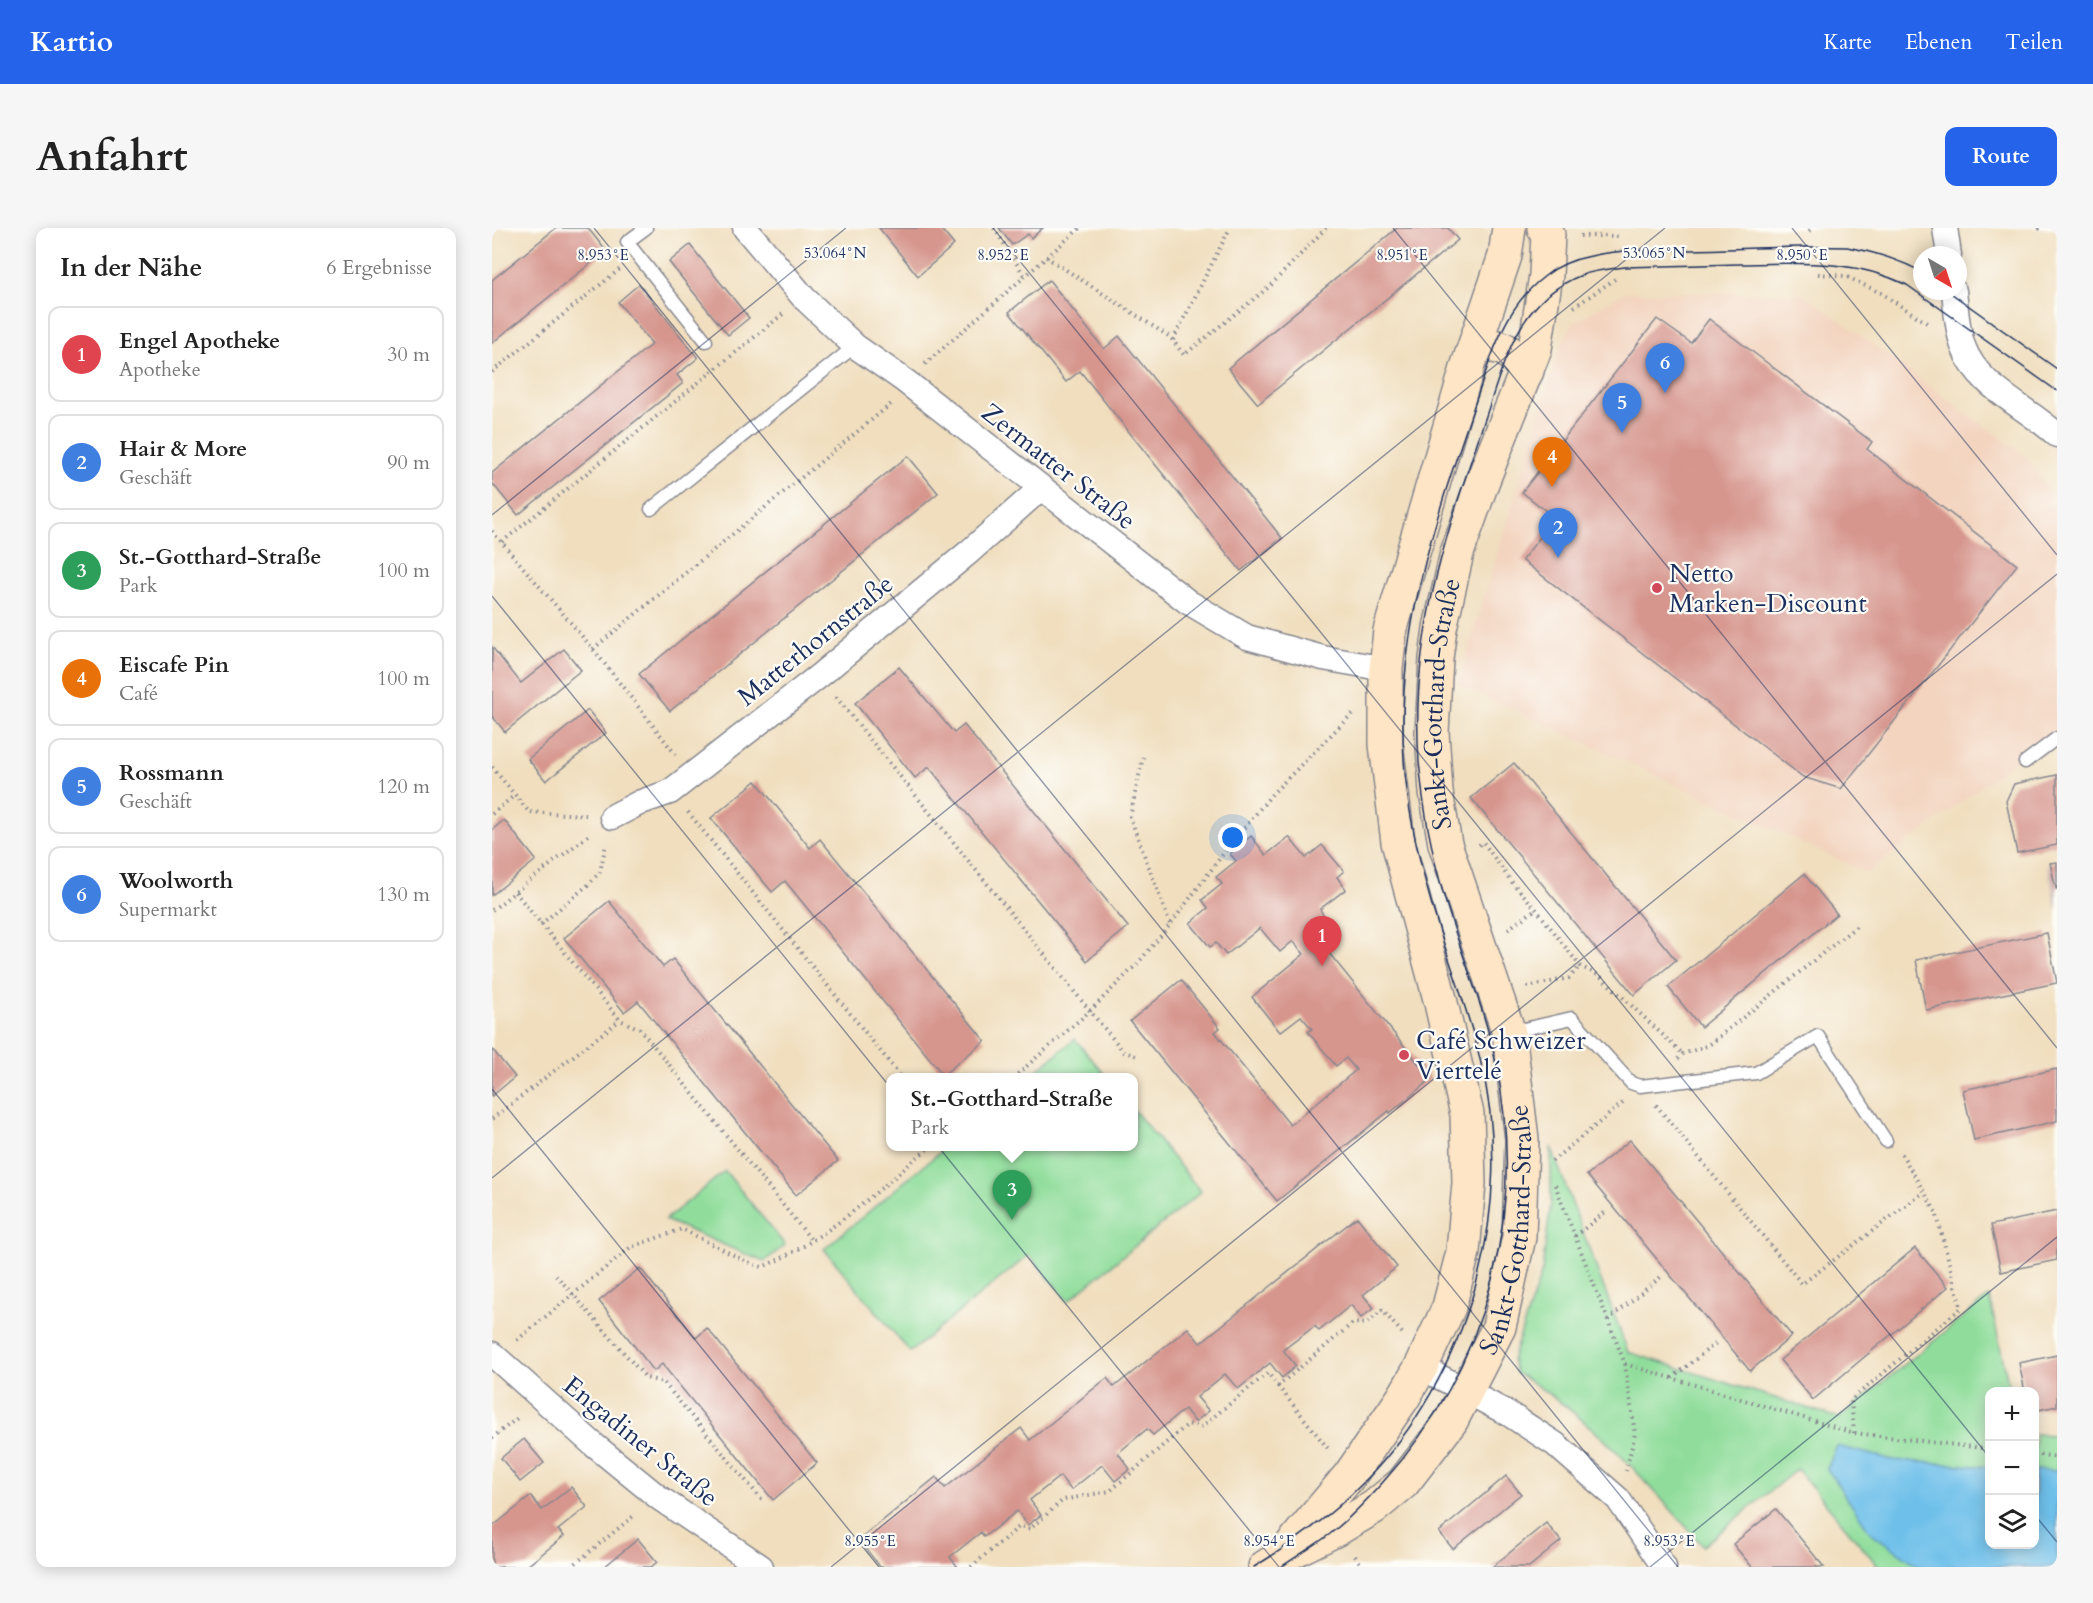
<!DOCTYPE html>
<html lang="de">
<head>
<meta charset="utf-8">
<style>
	body { margin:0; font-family:Cardo,serif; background:#f6f6f6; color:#222 }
	.controls { position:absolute; right:18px; bottom:18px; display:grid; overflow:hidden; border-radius:12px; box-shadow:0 3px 15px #0003 }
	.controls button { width:54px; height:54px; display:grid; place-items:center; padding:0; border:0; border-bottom:2px solid #e0e0e0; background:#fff; color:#222; font:30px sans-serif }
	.compass { position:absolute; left:1421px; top:18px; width:54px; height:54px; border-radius:50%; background:#fff; box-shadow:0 3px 15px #0003; rotate:141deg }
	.you { position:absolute; left:741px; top:610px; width:21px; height:21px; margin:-15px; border:4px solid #fff; border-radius:50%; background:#1a73e8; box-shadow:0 0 0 9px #1a73e833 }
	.badge { display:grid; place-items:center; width:39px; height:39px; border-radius:50%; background:#2563eb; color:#fff; font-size:20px; font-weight:700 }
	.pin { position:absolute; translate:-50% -50px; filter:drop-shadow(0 2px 3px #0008) }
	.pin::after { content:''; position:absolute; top:32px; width:21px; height:18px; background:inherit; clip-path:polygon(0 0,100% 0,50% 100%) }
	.popup { position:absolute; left:394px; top:845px; width:252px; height:78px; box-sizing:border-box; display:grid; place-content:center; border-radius:12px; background:#fff; filter:drop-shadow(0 2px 4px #0005); font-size:20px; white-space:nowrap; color:#767676 }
	.popup b { font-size:22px; color:#222 }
	.popup::after { content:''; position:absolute; left:50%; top:100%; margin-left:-12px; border:12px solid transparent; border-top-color:#fff }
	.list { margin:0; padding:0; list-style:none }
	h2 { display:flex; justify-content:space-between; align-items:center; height:78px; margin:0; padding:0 24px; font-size:26px }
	h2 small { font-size:20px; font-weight:400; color:#767676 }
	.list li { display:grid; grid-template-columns:39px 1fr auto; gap:18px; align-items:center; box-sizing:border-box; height:96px; margin:0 12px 12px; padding:0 12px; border:2px solid #e0e0e0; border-radius:12px }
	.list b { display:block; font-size:22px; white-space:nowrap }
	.list p { margin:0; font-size:20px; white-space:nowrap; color:#767676 }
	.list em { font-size:20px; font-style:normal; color:#767676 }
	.icon { flex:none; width:33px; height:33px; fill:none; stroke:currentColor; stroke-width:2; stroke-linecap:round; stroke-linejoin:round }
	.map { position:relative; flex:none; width:1565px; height:1339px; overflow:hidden; border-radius:12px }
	header { display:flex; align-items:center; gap:36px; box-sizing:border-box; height:84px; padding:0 30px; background:#2563eb; color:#fff }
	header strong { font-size:28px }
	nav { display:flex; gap:33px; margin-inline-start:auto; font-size:21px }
	.intro { display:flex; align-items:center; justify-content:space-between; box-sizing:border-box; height:144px; padding:0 36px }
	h1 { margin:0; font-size:42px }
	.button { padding:15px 27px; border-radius:12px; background:#2563eb; color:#fff; font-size:21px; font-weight:700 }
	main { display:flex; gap:36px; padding:0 36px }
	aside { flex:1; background:#fff; border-radius:12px; box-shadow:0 3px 15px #0003 }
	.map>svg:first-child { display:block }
</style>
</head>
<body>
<header>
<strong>Kartio</strong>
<nav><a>Karte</a><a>Ebenen</a><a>Teilen</a></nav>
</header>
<div class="intro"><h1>Anfahrt</h1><a class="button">Route</a></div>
<main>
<aside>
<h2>In der Nähe<small>6 Ergebnisse</small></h2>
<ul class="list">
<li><span class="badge" style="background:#e0444e">1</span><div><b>Engel Apotheke</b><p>Apotheke</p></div><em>30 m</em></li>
<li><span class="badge" style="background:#3f7fe0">2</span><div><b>Hair &amp; More</b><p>Geschäft</p></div><em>90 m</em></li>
<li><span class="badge" style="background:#2e9e5b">3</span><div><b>St.-Gotthard-Straße</b><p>Park</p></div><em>100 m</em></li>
<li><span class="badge" style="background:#e8710a">4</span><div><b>Eiscafe Pin</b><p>Café</p></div><em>100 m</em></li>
<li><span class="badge" style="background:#3f7fe0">5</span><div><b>Rossmann</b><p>Geschäft</p></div><em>120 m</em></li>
<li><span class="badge" style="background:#3f7fe0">6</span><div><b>Woolworth</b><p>Supermarkt</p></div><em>130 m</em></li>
</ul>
</aside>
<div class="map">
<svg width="1565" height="1339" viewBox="0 0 1565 1339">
	<rect width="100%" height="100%" fill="#fdfcf7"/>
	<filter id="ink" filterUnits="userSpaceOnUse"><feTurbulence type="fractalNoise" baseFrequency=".0167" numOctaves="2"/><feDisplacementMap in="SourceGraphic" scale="12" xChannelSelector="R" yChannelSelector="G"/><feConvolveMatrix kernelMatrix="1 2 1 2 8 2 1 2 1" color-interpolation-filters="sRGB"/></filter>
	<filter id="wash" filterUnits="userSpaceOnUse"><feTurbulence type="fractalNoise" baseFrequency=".008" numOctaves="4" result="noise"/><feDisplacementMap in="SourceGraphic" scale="24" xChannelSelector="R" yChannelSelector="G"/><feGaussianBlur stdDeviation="1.35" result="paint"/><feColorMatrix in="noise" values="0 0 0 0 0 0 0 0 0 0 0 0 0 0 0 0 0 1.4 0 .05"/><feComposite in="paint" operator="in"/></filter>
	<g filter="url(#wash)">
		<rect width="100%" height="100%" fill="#f0debe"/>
		<!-- built -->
		<path fill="#f3d4bf" d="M1133,64l179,2 224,164 29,47v224l-190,144 -409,-189 102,-338 13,-23z"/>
		<!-- industrial -->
		<path fill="#cfc0bb" d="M1565,634v51l-10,-49z"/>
		<!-- green -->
		<g fill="#90dd9b" stroke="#56867c" stroke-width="1.5">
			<path d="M583,811l32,38h-78z"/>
			<path d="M642,882l67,82 -133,109 -39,-46 -119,97 -86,-103 122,-102 188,-1z"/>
			<path d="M1059,919l77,205 211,66 150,-122 21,95 -20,1v152h44l1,-110 22,1v132h-178l-82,-98 -94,77c-53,-61 -115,-133 -187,-173l-4,-13 30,-89 9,-68z"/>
			<path d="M233,943l60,74 -21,17 -99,-42z"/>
		</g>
		<!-- water -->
		<path fill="#6ec0ea" stroke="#4478a4" stroke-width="1.5" d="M1345,1218l56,14 96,7 1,77h44l1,-74 22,1v96h-137l-50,-35 -43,-63z"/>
		<g id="blocks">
			<!-- building -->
			<g fill="#d6958d">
				<path d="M64,0h32l18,23 -114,92v-63z"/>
				<path d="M387,0h61l14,17 -36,31z"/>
				<path d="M507,0h44l-12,10 -3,-4 -16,11z"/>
				<path d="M905,0h51l10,12 -200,164 -30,-36z"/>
				<path d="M198,17l59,73 -21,17 -59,-73z"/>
				<path d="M557,52l55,69 15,-13 163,202 -41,33 -161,-200 -14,11 -57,-70z"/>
				<path d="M147,56l59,74 -21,17 6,8 -165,132 -26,-32v-10l160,-129 -34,-42z"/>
				<path d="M1165,91l34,24 18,-24 163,123 -5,7 150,116 -176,224 -38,-12 -281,-217 33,-42 -33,-26z"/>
				<path d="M416,228l30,37 -268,218 -31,-37z"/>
				<path d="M0,419l29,36 43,-34 17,21 -76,62 -13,-16z"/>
				<path d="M407,439l55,66 10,-8 164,202 -41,34 -158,-194 -14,11 -60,-75z"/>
				<path d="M96,482l18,23 -60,48 -18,-22z"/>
				<path d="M1022,535l162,197 -42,35 -163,-197z"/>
				<path d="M1565,547v70l-40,8 -11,-52 8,-17z"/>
				<path d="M264,553l54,67 10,-9 165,202 -42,34 -158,-194 -13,11 -61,-74z"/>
				<path d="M12,592l32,40 -44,35v-65z"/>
				<path d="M759,608l15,19 23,-18 17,21 16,-13 22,26 -7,6 9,12 -26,20 7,13v8l-3,9 -4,3 111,137 -41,34 -1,-2 -112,90 -147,-180 51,-41 39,48 -5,4 75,93 66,-55 -10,-12 -10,8 -28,-34 4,-3 -11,-13 -21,16 -28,-35 52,-43 -11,-13 -13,11 -20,-24 -34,27 -10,-12 -6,4 -20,-24 18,-15 -6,-8 20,-16 -6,-7 20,-16 -6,-7z"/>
				<path d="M1565,634v27h-1l-6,-26z"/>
				<path d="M1312,646l33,40 -136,113 -33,-40z"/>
				<path d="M117,673l54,66 10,-8 165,202 -42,34 -158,-194 -14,11 -60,-74z"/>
				<path d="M1555,705l10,50 -131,27 -10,-50z"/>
				<path d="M0,821l23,28 -23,19z"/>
				<path d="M1565,841v52l-83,19 -11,-50z"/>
				<path d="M1138,912l162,196 -42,35 -163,-196z"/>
				<path d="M1565,983v49l-56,12 -10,-47z"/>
				<path d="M865,989l40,50 -34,28 11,13 -13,10 -10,-13 -32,26 -4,-5 -32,24 13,16 -14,12 -12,-15 -32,26 -13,-15 -28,23 12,14 -14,11 -10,-13 -32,26 -6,-6 -29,24 12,16 -15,12 -13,-16 -31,25 -11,-14 -30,24 11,15 -13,10 -11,-14 -33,26 -3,-5 -31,25 8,10h-78l-21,-27 77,-63 9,11 76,-60 9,12 77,-62 7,9 74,-59 12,15z"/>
				<path d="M1423,1020l33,39 -135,113 -33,-40z"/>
				<path d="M148,1040l56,70 11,-10 110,135 -44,37 -111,-136 -8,7 -55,-70z"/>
				<path d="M1565,1127v51l-23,5v-19h-9l-6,-29z"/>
				<path d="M32,1211l20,24 -24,19 -19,-24z"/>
				<path d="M1014,1248l15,18 -68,55 -14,-17z"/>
				<path d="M79,1259l16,20 -29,23 6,6 -38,31h-34v-40l39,-31 11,14z"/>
				<path d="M1284,1281l48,58h-72l-19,-23z"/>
				<path d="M1054,1295l15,18 -32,26h-37z"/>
				<path d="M146,1311l19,23 -6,5h-47z"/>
			</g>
		</g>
	</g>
	<g filter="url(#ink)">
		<use href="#blocks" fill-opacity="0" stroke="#86868e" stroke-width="1.5"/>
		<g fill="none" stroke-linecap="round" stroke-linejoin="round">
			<defs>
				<g id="lane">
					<path d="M154,0l-19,14 79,99"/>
					<path d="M159,281l204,-163"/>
					<path d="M1533,534l32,-24"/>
					<path d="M1019,804l61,-14 59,65 9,3 116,-13 62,-37 68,105"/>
				</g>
				<g id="street">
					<path d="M253,0l59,70 51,48 50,35 283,221 59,35 76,21 63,11"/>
					<path d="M1453,0l4,27"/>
					<path d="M1462,63c2,18 3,38 9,55 15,42 63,60 94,89"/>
					<path d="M120,589l29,-15 29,-10 149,-116 150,-124 72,-64"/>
					<path d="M0,1126l102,91 64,52 103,70"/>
					<path d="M929,1139l88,47 46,30 63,55 46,68"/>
				</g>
				<g id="secondary">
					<path d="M983,118c30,-2 32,3 52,25"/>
					<path d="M798,1319l60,-72 53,-77 18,-31 28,-60 14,-55 6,-69 -2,-69 -27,-115 -42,-157 -12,-98v-75l4,-38 78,-266 37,-109 4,-28"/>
					<path id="s1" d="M773,1339l18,-11 54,-27 37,-22 29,-24 48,-62 48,-94 20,-90 3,-98 -13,-106 -64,-189 -9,-52 -4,-60 4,-73 4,-31 17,-75 26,-73 52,-131 11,-74 2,-40 -4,-7"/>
				</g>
			</defs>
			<!-- lane casing -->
			<use href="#lane" stroke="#86868e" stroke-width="15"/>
			<!-- street casing -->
			<use href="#street" stroke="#86868e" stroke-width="27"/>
			<!-- secondary casing -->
			<use href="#secondary" stroke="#86868e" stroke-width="36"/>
			<!-- path -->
			<g stroke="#86868e" stroke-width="4" stroke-dasharray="1.5 4.5" stroke-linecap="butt">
				<path d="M502,0l30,47"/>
				<path d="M1546,1l2,-1"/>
				<path d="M1317,3l4,-3"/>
				<path d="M1088,8h40"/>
				<path d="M554,29l124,80 14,18 85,-68 57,-59"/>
				<path d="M1429,34l1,14"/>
				<path d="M1326,46l27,2 36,17 49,32"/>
				<path d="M1082,79l41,-28"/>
				<path d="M681,112l57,-112"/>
				<path d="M433,136l155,-136"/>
				<path d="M0,144l128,-103"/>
				<path d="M0,303l101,118 83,106"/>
				<path d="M10,314l281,-228"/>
				<path d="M101,421l298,-245"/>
				<path d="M344,469l254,314 34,41 13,4"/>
				<path d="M651,529l-13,60 40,107"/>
				<path d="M0,539l37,45 57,3"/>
				<path d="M196,584l214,266"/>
				<path d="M0,586l23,-19"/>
				<path d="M987,617l4,-3 28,39 25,28 44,57 20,10 83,78"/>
				<path d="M23,664l105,128 20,9 173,213"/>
				<path d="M0,682l98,-76"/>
				<path d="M49,696l47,-39 12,-13 6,-28"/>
				<path d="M1016,701l28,-20"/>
				<path d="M1035,759l42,-9 11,-12"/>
				<path d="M1186,831l5,-5 26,-9 149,-120"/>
				<path d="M521,850l77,-67 48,-48 32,-38 50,-67 52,-64 81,-81"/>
				<path d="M1164,877l146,179 122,-92"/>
				<path d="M0,891l128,-99"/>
				<path d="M1060,933l71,-58"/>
				<path d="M1063,957l70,179 10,70 -9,37"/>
				<path d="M1083,1008l33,-26"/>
				<path d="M64,1047l90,103 17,4 100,119"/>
				<path d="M1116,1092l54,-44"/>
				<path d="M25,1112l114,-93 51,-18 63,32 17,6c64,-26 117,-78 169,-121"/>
				<path d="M1133,1136l229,69 136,16"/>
				<path d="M1180,1150l44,-35"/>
				<path d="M786,1158l52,65"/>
				<path d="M1362,1205l-3,-33 110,-92 -25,-96 -35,-59"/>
				<path d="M0,1210l28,-22"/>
				<path d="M1542,1226l23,3"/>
				<path d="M863,1328l8,11"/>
				<path d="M79,1339l65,-53"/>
				<path d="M479,1339l49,-41 10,3 33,-29 47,-9 78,-67 13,3 67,-54 10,13 75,-63 13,1 16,-14 21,24"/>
			</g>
			<!-- lane -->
			<use href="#lane" stroke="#fff" stroke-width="12"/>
			<!-- street -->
			<use href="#street" stroke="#fff" stroke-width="24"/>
			<!-- secondary -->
			<use href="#secondary" stroke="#fde5c5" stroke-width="33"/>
			<!-- tram -->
			<g stroke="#1b2f5e" stroke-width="1.5">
				<path d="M1456,63l109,78"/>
				<path d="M762,1339c39,-24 77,-51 109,-84 106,-107 155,-277 117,-424 -13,-53 -34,-104 -49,-157 -13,-45 -24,-95 -27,-142 -9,-140 38,-258 82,-389 13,-37 27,-71 59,-95 12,-10 30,-17 46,-20 30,-7 69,-6 100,-6 52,-1 104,-4 156,-3 27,5 51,12 75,25"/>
				<path d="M789,1339c16,-11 33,-21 49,-33 19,-15 37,-34 53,-52 104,-115 144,-267 113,-419 -12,-58 -37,-113 -53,-170 -12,-42 -20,-87 -24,-131 -9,-128 27,-227 67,-346 19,-57 33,-117 96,-141 13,-5 29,-6 43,-8 38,-1 77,-2 115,-3 59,-1 113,-5 167,21l150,106"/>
			</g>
		</g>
	</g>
	<!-- ticks -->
	<path fill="none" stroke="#1b2f5e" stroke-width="1.5" stroke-opacity="0.45" d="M102,0l1084,1339M501,0l997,1230M901,0l664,820M1300,0l265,327M0,287l354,-287M0,368l787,971M0,861l387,478M0,950l1173,-950M1542,1286l23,28M339,1339l1226,-993M1158,1339l407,-330"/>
	<!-- markers -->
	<g fill="#d1495b" stroke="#fdfcf7" stroke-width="2">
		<circle cx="1165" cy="360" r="6"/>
		<circle cx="912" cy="827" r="6"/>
	</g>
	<g text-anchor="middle" stroke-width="4.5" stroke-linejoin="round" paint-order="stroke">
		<!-- street labels -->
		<g font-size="26" fill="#1b2f5e" stroke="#fdfcf7">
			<text transform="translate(567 238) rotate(38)" y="9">Zermatter Straße</text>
			<text transform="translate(323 412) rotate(-39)" y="9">Matterhornstraße</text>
			<text dy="9" stroke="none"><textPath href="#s1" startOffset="984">Sankt-Gotthard-Straße</textPath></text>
			<text dy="9" stroke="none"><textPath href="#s1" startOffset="444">Sankt-Gotthard-Straße</textPath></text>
			<text transform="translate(149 1213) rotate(39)" y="9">Engadiner Straße</text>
		</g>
		<!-- poi labels -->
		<g font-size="26" fill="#1b2f5e" stroke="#fdfcf7" text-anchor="start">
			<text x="1177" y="354">Netto<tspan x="1177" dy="30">Marken-Discount</tspan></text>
			<text x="924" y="821">Café Schweizer<tspan x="924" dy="30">Viertelé</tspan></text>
		</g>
	</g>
	<g font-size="15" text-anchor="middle" fill="#1b2f5e" stroke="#fdfcf7" stroke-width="4.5" stroke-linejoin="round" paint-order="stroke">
		<text x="1162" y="30">53.065°N</text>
		<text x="343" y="30">53.064°N</text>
		<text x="111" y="32">8.953°E</text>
		<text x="511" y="32">8.952°E</text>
		<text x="910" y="32">8.951°E</text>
		<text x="1310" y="32">8.950°E</text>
		<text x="378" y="1318">8.955°E</text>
		<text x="777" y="1318">8.954°E</text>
		<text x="1177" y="1318">8.953°E</text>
	</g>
</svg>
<div class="controls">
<button>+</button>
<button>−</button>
<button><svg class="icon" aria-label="layers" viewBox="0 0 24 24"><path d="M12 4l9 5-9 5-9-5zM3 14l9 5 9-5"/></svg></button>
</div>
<svg class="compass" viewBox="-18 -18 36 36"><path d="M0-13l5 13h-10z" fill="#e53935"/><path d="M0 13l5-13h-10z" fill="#767676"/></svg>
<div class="you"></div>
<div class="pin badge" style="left:830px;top:738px;background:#e0444e">1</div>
<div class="pin badge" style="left:1066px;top:330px;background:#3f7fe0">2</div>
<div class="pin badge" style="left:520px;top:992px;background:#2e9e5b">3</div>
<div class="popup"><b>St.-Gotthard-Straße</b>Park</div>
<div class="pin badge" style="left:1060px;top:259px;background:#e8710a">4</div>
<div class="pin badge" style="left:1130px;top:205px;background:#3f7fe0">5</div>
<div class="pin badge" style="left:1173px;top:165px;background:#3f7fe0">6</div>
</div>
</main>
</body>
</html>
